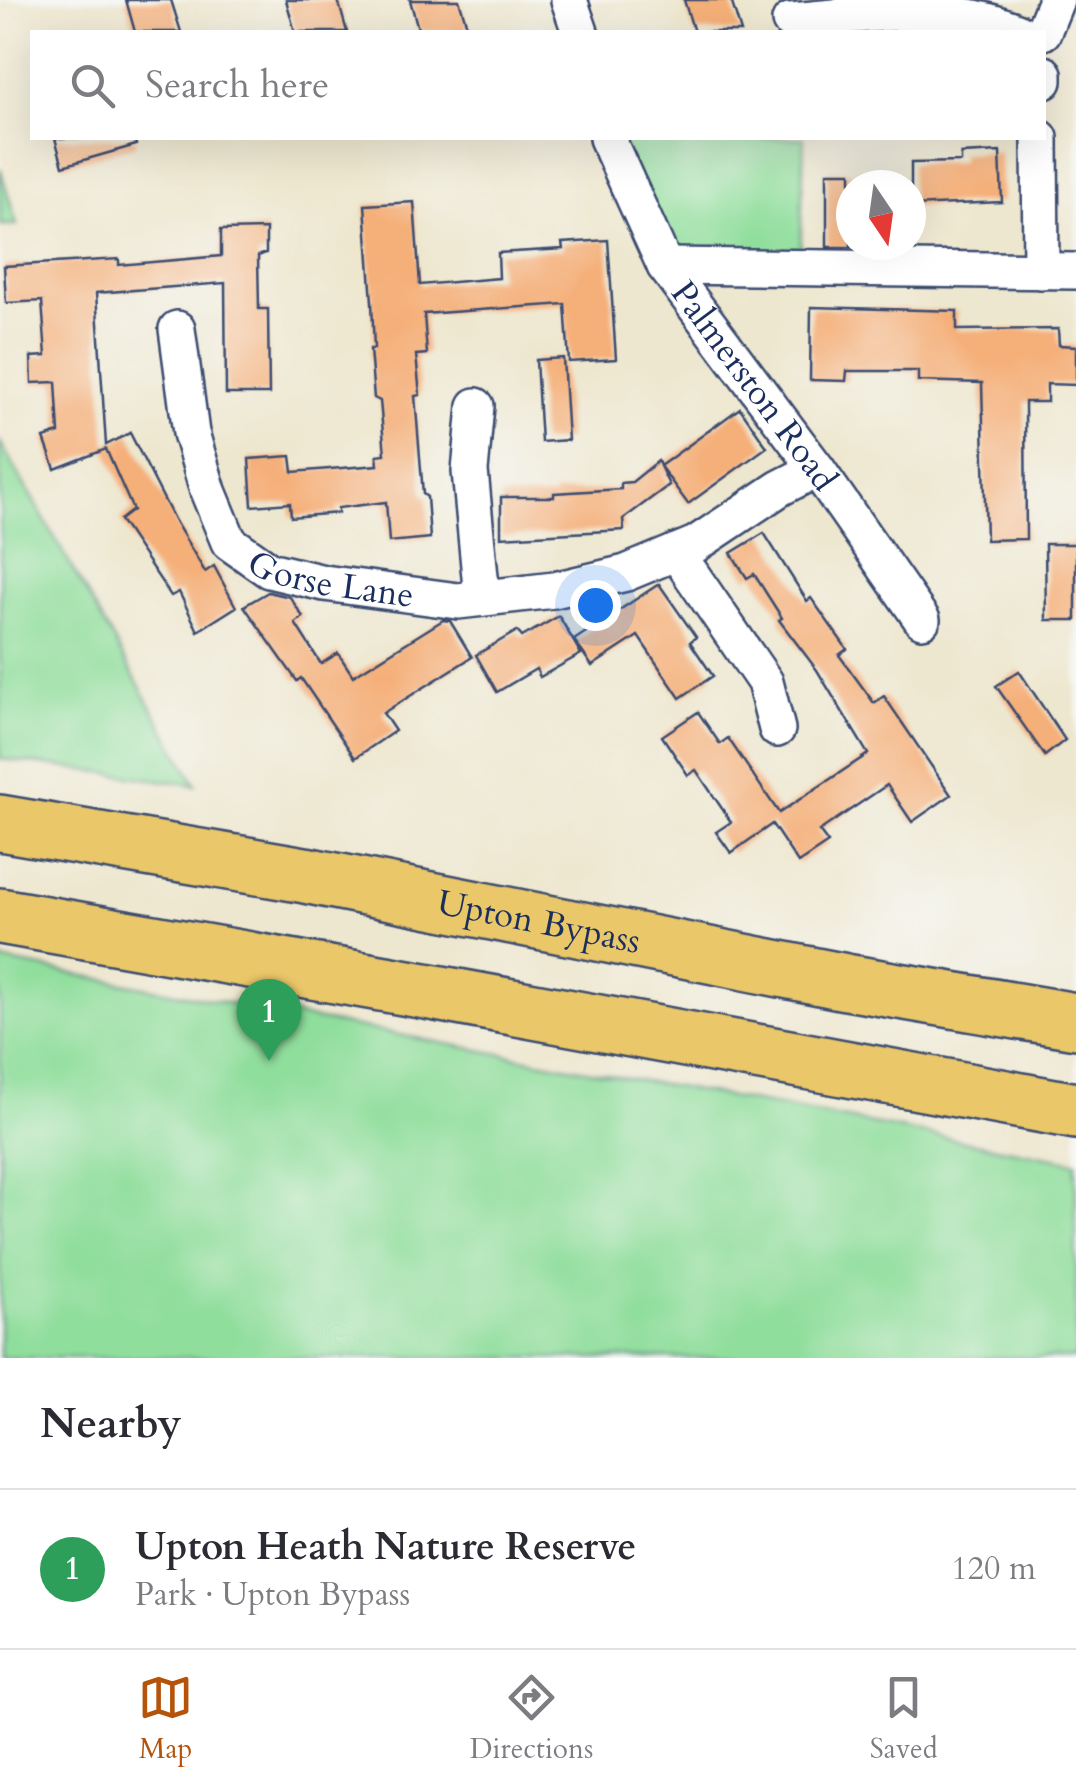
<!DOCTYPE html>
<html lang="en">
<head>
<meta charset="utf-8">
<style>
	body { margin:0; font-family:Cardo,serif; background:#f2f2f3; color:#2b2b33 }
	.compass { position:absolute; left:836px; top:170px; width:90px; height:90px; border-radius:50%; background:#fff; box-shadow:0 10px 40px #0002; rotate:167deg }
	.you { position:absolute; left:595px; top:605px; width:35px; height:35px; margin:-25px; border:8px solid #fff; border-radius:50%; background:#1a73e8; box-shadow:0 0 0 15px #1a73e833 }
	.badge { display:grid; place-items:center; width:65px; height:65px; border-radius:50%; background:#b45309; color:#fff; font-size:32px; font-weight:700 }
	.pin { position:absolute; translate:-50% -82px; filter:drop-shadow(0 2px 5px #0008) }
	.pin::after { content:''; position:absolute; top:52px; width:35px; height:30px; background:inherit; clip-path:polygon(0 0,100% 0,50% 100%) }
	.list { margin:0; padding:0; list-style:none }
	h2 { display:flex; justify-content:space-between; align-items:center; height:130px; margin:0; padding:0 40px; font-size:42px }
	h2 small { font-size:32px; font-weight:400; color:#7c7c81 }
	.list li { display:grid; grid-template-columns:65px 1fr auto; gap:30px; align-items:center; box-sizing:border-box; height:160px; padding:0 40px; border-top:2px solid #e1e1e2 }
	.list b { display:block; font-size:38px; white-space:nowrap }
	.list p { margin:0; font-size:32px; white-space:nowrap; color:#7c7c81 }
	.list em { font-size:32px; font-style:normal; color:#7c7c81 }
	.icon { flex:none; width:55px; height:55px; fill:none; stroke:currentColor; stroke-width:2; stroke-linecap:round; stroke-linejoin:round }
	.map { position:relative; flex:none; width:1076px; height:1358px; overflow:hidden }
	.search { position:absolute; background:#fff; box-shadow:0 10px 40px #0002; left:30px; right:30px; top:30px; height:110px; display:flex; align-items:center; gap:25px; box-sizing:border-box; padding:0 35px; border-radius:0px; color:#7c7c81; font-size:38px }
	.sheet { height:290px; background:#fff }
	nav { display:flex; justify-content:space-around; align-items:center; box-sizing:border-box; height:140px; border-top:2px solid #e1e1e2; background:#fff; font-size:28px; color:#7c7c81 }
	nav a { display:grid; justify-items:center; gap:5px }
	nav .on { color:#b45309 }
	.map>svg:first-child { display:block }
</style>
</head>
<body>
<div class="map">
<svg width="1076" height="1358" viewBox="0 0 1076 1358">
	<rect width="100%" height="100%" fill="#f6f6f2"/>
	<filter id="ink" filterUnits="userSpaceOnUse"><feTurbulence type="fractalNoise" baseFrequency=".01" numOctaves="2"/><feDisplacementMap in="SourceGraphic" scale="20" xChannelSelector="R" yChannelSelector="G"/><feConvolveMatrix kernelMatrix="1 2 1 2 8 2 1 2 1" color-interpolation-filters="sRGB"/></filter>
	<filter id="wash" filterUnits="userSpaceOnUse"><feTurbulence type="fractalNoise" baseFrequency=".0048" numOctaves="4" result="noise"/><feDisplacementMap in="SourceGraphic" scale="40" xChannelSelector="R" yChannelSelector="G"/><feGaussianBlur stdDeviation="2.25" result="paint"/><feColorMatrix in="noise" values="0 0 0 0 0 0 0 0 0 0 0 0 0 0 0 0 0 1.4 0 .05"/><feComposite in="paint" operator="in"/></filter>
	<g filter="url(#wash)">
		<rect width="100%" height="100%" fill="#eee7cf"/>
		<!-- green -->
		<g fill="#90de9c" stroke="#56867d" stroke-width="2.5">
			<path d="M607,138h197l-4,130 -135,-2z"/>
			<path d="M0,168l17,57h-17z"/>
			<path d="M0,442l196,343 -196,-26z"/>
			<path d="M0,960l1076,202v196h-1076z"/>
		</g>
		<g id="blocks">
			<!-- building -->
			<g fill="#f5af78">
				<path d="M126,0h45l10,32h-46z"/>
				<path d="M286,0h52l9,32h-52z"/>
				<path d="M410,0h49l10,32h-50z"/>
				<path d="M684,0h47l10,32h-47z"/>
				<path d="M55,138h80l1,7 -73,21z"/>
				<path d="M1000,152l2,50 -91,4v-43l50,-1v-8z"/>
				<rect x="827" y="172" width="24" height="75"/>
				<path d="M414,202l6,83 79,-7 -1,-25 65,-4 -1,-6 46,-3 8,119 -47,3 -4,-58 -141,10 3,40 -11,1 4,40 -5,1 8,98 4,3 3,41 -41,4 -3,-40 -48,6v5l-47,4 -1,-14 -38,3 -3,-47 42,-3 2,16 85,-7 -1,-10 8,-1 -5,-53 -6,-3 -4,-49h4l-2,-47 -7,-97z"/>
				<path d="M266,229v24l-8,3 1,53h9l1,85h-43l-1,-111 -129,10 10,152 24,-12 46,90 29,49 9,-6 22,41 -38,24 -19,-39 -8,4 -51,-76 13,-10 -27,-61 -51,20 -11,-31 15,-5 -3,-51 -24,1 -1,-26 15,-1 -4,-55 -36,2 -2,-37 115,-7v6l102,-9v-26z"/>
				<path d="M811,307l146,4v19l101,-1 1,16 17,1v39l-29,-1v18h-22l1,137 -40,1 -4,-157 -64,-2v-10h-71l-1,10 -36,-1z"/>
				<path d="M563,358l5,82 -27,2 -5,-82z"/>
				<path d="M740,408l27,39 -79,57 -28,-38 9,19 -46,34 1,11 -123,7v-40h53v-4l67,-4v-6l11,-1 26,-21 2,5z"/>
				<path d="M764,533l43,68 4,-3 36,51 -8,6 35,48 10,-7 67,99 -39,27 -25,-37 -68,46 9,12 -30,20 -26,-39 -41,29 -15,-21 15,-10 -35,-52 -8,5 -26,-39 36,-24 22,32 8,-6 51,75 89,-59 -51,-84 -38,-50 3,-2 -28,-44 -7,4 -16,-25z"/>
				<path d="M1045,544h31v76h-30z"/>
				<path d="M659,584l37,53 -6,5 23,34 -33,22 -42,-62 -46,30 -18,-26z"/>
				<path d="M268,592l22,5 13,20 -8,6 26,41 17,-11 15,23 90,-56 7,1 22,36 -89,56 12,18 -40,27 -54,-80 -4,3 -53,-75z"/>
				<path d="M559,616l22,38 -41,23 -4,-8 -39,23 -21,-37 41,-24 5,6z"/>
				<path d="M1019,671l46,69 -20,16 -49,-70z"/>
			</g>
		</g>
	</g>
	<g filter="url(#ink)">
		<use href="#blocks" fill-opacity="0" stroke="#3b4b6f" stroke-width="2.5"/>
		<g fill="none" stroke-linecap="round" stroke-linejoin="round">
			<defs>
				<g id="minor">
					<path d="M569,0l11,32"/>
					<path d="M790,21c77,-6 157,-21 229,11"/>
					<path d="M1043,32l13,-32"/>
					<path d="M1044,74v7"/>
					<path id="s1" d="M607,138l58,128 152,203 105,151"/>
					<path d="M1040,138l1,133"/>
					<path d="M665,266l411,5"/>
					<path id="s2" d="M177,329l14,104 17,58 21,51 40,28 55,13 134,18 96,-11 72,-17 70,-29 84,-56 37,-19"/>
					<path d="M476,406l-6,65 12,127"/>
					<path d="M676,552l89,130 12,47"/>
				</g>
				<g id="trunk">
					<path id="s3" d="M0,823l305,52 541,107 230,39"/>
					<path d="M0,916l420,74 656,121"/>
				</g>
			</defs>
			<!-- minor casing -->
			<use href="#minor" stroke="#3b4b6f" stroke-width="40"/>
			<!-- trunk casing -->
			<use href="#trunk" stroke="#3b4b6f" stroke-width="60"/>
			<!-- minor -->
			<use href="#minor" stroke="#fff" stroke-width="35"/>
			<!-- trunk -->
			<use href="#trunk" stroke="#eac769" stroke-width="55"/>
		</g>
	</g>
	<g text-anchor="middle" stroke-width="8" stroke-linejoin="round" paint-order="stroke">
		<!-- street labels -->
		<g font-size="35" fill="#1b2f5e" stroke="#f6f6f2">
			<text dy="12" stroke="none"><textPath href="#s1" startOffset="290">Palmerston Road</textPath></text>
			<text dy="12" stroke="none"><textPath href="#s2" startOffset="332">Gorse Lane</textPath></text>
			<text dy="12" stroke="none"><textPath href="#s3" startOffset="548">Upton Bypass</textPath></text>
		</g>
	</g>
</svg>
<svg class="compass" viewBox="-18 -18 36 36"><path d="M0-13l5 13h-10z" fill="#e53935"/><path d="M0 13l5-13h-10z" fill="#7c7c81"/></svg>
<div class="you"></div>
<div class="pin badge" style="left:269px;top:1061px;background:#2e9e5b">1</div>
<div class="search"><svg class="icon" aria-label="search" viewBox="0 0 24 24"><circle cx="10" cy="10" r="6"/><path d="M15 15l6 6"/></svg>Search here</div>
</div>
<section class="sheet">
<h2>Nearby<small></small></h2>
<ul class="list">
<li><span class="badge" style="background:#2e9e5b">1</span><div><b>Upton Heath Nature Reserve</b><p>Park · Upton Bypass</p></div><em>120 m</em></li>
</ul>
</section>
<nav>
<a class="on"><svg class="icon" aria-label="map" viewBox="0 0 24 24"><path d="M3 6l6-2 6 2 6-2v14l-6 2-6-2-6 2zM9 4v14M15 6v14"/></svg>Map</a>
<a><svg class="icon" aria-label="directions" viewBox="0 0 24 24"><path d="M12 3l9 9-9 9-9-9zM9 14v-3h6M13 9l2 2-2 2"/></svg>Directions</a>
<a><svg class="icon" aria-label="saved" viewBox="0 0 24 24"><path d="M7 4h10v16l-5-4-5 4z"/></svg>Saved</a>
</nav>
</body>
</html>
